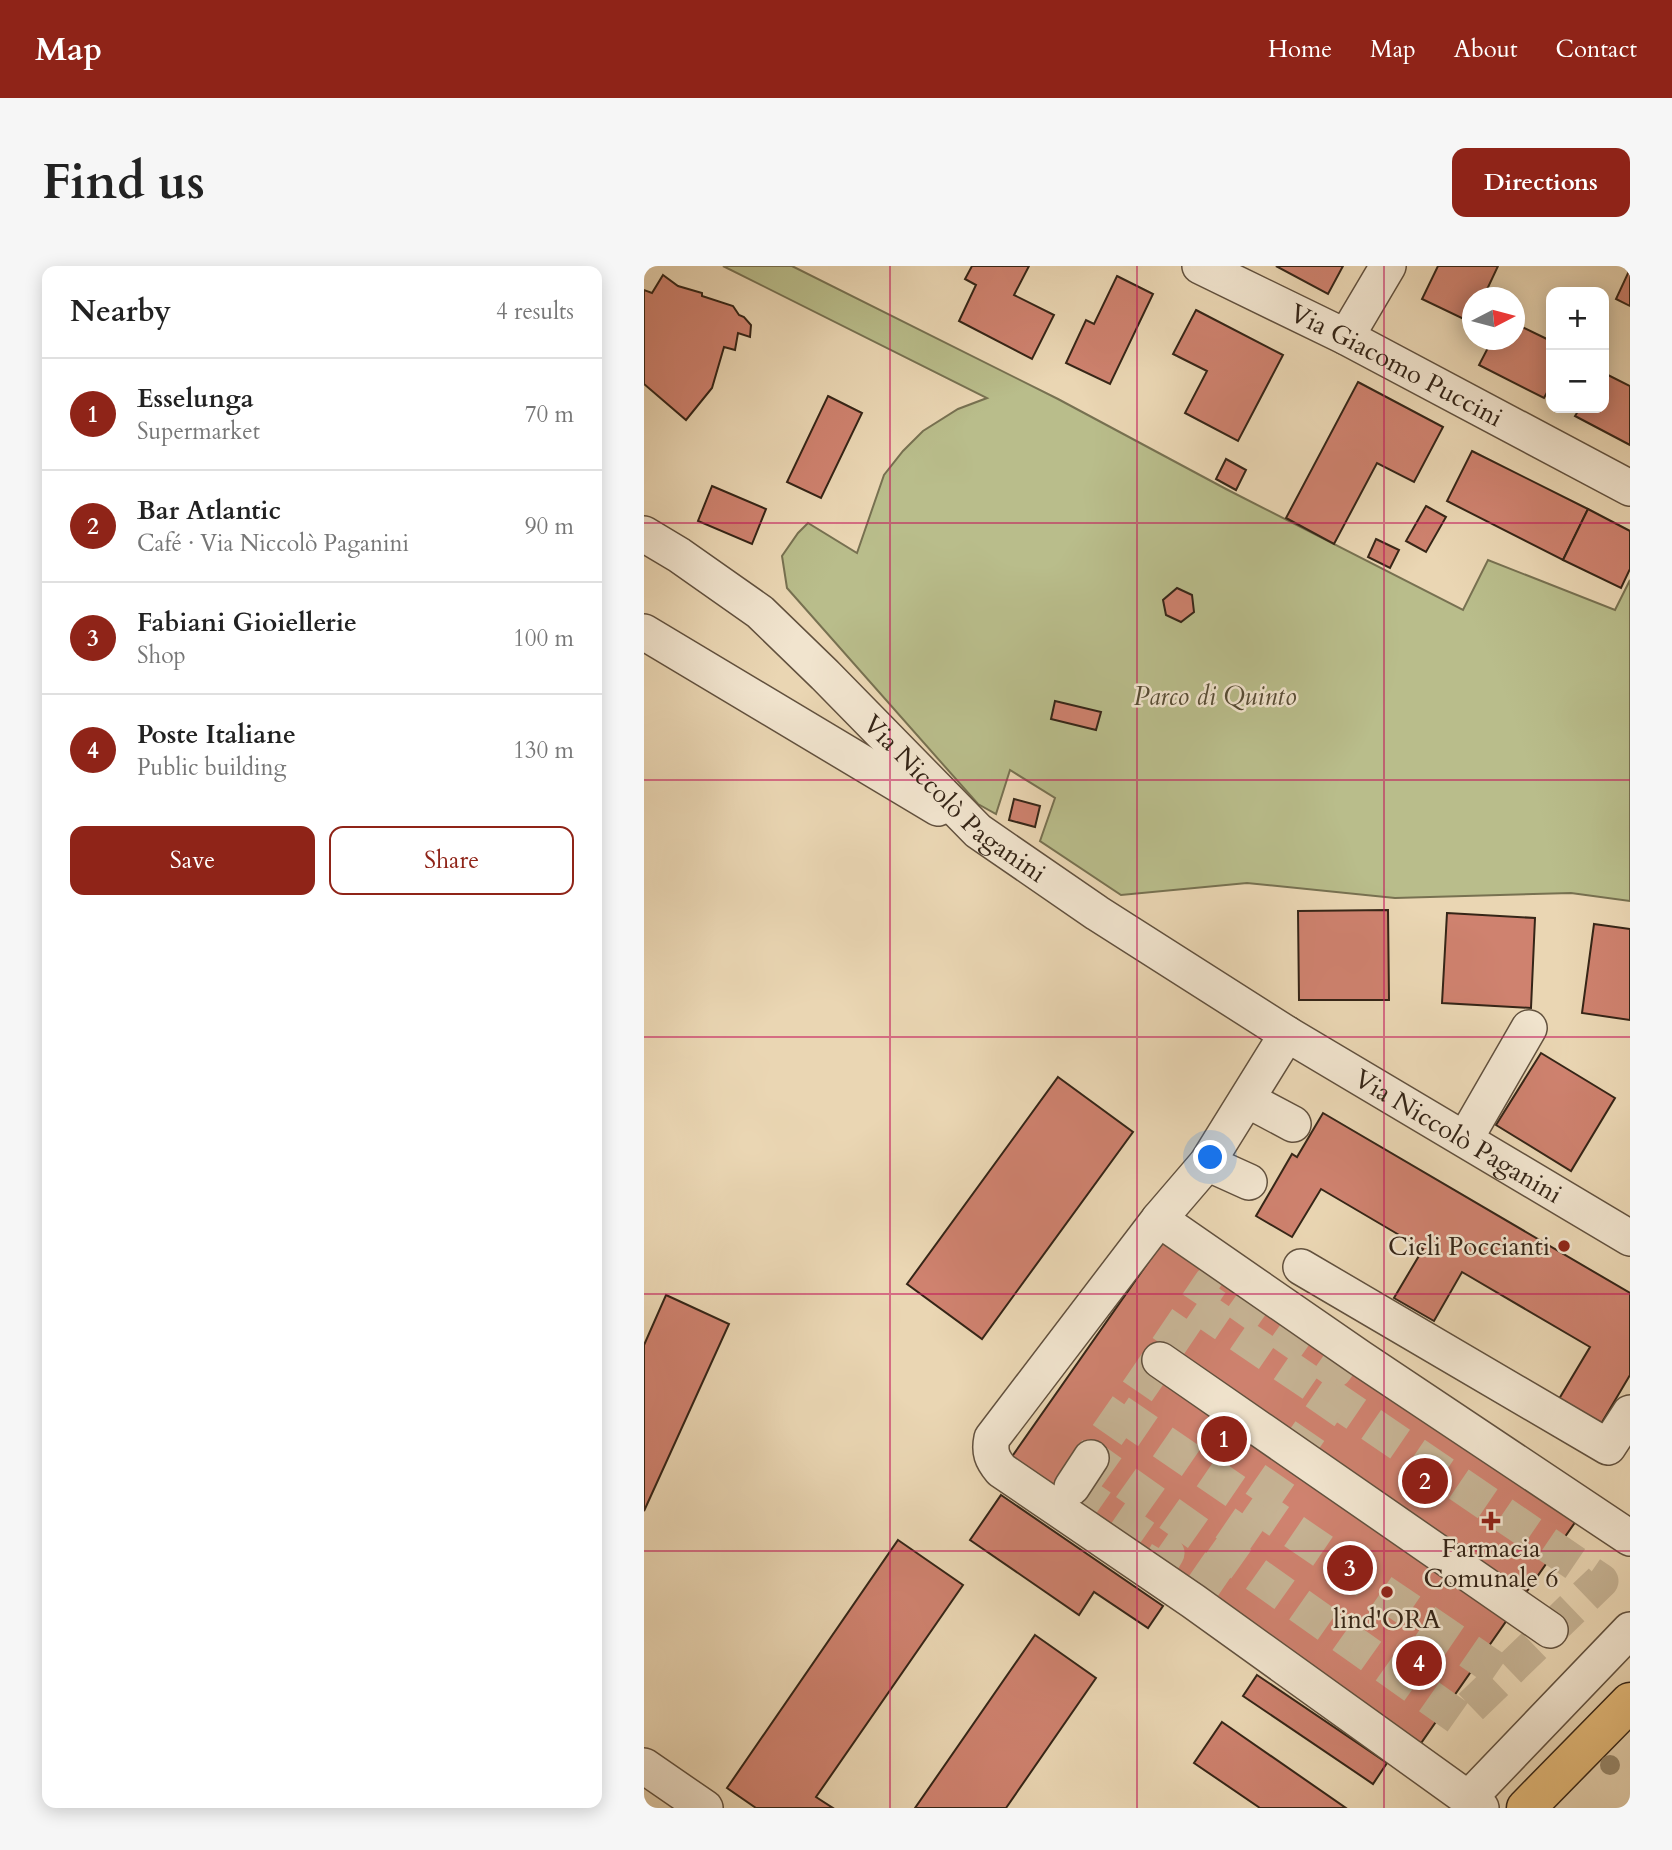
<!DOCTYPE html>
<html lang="en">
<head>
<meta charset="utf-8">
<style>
	body { margin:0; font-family:Cardo,serif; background:#f6f6f6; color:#222 }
	.controls { position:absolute; right:21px; top:21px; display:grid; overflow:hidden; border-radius:14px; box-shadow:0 4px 18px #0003 }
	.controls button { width:63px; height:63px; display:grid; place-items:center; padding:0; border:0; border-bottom:2px solid #e0e0e0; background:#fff; color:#222; font:35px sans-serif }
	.compass { position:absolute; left:818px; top:21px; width:63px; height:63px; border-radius:50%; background:#fff; box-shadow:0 4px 18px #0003; rotate:84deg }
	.you { position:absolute; left:567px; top:892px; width:24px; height:24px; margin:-18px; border:5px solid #fff; border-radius:50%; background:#1a73e8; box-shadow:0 0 0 10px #1a73e833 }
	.badge { display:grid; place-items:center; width:46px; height:46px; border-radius:50%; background:#8f2418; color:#fff; font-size:23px; font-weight:700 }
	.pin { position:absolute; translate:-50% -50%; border:4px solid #fff; box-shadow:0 2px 7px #0006 }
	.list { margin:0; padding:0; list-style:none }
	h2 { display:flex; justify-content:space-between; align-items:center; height:91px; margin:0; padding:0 28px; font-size:30px }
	h2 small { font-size:23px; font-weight:400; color:#767676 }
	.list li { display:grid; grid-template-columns:46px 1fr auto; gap:21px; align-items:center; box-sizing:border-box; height:112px; padding:0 28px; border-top:2px solid #e0e0e0 }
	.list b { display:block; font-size:26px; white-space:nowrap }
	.list p { margin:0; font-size:23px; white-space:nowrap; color:#767676 }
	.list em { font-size:23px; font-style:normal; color:#767676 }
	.actions { display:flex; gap:14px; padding:21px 28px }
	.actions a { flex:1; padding:16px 0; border:2px solid #8f2418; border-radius:14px; text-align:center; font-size:24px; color:#8f2418 }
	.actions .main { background:#8f2418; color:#fff }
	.map { position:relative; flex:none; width:986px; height:1542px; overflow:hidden; border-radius:14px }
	header { display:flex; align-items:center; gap:42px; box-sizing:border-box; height:98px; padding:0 35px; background:#8f2418; color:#fff }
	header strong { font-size:33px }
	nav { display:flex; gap:38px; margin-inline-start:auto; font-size:24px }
	.intro { display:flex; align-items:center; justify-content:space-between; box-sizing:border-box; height:168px; padding:0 42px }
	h1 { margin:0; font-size:49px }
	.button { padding:18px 32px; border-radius:14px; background:#8f2418; color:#fff; font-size:24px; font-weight:700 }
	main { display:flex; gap:42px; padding:0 42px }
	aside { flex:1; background:#fff; border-radius:14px; box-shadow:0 4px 18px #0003 }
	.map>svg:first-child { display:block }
</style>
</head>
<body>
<header>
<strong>Map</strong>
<nav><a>Home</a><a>Map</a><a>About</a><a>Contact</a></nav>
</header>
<div class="intro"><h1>Find us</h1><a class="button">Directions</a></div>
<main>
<aside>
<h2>Nearby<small>4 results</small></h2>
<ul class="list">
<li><span class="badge">1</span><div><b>Esselunga</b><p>Supermarket</p></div><em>70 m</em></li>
<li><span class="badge">2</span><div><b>Bar Atlantic</b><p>Café · Via Niccolò Paganini</p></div><em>90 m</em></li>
<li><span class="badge">3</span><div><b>Fabiani Gioiellerie</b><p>Shop</p></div><em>100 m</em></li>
<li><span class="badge">4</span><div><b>Poste Italiane</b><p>Public building</p></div><em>130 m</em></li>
</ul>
<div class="actions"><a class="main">Save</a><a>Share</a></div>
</aside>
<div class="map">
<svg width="986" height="1542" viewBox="0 0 986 1542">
	<rect width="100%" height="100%" fill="#ead6b3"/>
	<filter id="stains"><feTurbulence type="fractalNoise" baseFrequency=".00286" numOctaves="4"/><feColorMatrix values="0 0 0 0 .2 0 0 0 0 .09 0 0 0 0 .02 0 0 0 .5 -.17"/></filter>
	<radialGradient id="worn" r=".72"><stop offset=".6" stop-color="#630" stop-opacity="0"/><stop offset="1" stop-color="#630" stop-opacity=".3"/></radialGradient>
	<!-- green -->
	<path fill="#b9bd8b" stroke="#777151" stroke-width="2" d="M79,0h69l266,133 168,90 237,121 25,-50 127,50 15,-30v321l-59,-8 -176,5 -148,-15 -126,12 -81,-54 15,-43 -45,-28 -14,44 -18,-10 -191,-216 -5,-32 16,-23 10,-10 49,30 27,-78 19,-24 20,-20 35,-22 29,-11z"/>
	<!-- building -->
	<g fill="#cf826f" stroke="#352517" stroke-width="2">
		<path d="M328,0h57l-15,29 40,20 -22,44 -73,-38 17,-36 -11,-6z"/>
		<path d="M632,0h67l-15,28z"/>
		<path d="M794,0h60l-15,32h-11l-2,24 -48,-23z"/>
		<path d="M986,3v37l-14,-7z"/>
		<path d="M19,9l15,11 24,7v3l31,10 6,9 5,2 7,8 -1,12 -12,-4 -3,17 -11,-3 -12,41 -26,32 -42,-36v-94l8,3z"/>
		<path d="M473,10l36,18 -43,90 -44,-21 20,-43 8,4z"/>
		<path d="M552,44l87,45 -45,86 -53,-28 22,-42 -34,-17z"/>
		<path d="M870,57l37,18v44l-7,13 -65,-33 13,-25h22z"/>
		<path d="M960,107l26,13v59l-55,-29 5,-8h24z"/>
		<path d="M714,116l85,45 -29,55 -37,-19 -43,81 -48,-26z"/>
		<path d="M184,130l34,17 -41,85 -34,-16z"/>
		<path d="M828,185l116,58 -25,51 -116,-59z"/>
		<path d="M582,193l20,11 -10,20 -20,-11z"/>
		<path d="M68,220l54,23 -14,35 -54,-23z"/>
		<path d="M782,240l20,11 -20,35 -20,-11z"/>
		<path d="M944,243l42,22v38l-9,19 -58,-28z"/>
		<path d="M732,273l23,11 -9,18 -22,-11z"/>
		<path d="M533,322l15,7 2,17 -13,10 -15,-7 -3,-15z"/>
		<path d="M411,435l46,11 -5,18 -45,-11z"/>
		<path d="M370,533l26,7 -5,21 -26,-7z"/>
		<path d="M744,644l1,90h-90l-1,-89z"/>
		<path d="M803,647l88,5 -4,90 -89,-5z"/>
		<path d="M950,658l36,5v91l-48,-7z"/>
		<path d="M897,787l74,45 -44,73 -75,-46z"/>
		<path d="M414,811l75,55 -151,207 -75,-55z"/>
		<path d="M679,847l307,180v82l-29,49 -42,-25 31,-52 -128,-75 -28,49 -40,-23 29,-49 -102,-60 -29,48 -36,-21 36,-62 5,3z"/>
		<path d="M524,968l408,287 -157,225 -408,-288z"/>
		<path d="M22,1029l63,29 -85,187v-166z"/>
		<path d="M357,1229l162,111 -15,22 -54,-36 -15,23 -109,-75z"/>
		<path d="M254,1274l65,45 -147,212 17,11h-77l-29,-20z"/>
		<path d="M391,1369l61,43 -90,130h-91z"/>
		<path d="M613,1409l130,88 -14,21 -130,-88z"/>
		<path d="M578,1456l124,86h-86l-66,-45z"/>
	</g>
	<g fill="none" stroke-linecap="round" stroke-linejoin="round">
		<!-- minor-tunnel -->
		<g stroke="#c6b394" stroke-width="35" stroke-dasharray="35 18" stroke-linecap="butt">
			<path d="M552,1039l405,276 -142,137 -368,-260c41,-58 80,-116 120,-175l124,87 14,-20"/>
			<path d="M475,1146l391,267"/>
			<path d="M428,1221l95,66 -13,22"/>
			<path d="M556,1325l145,-211"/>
		</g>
		<defs>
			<g id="minor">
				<path id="s1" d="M556,0l146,71 284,151"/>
				<path d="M702,71l42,-71"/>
				<path id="s2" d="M0,268l35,21 81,57 65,63 153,156 119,82 190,121 343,204"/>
				<path d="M0,366l294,176"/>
				<path d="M643,768l-80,129 -48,56 -167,219c-3,14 0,21 9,32l192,131 288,207"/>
				<path d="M604,834l45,24"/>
				<path d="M821,873l64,-111"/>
				<path d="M563,897l42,19"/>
				<path d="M515,953l201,139 270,180"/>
				<path d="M657,1001l307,180 22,-34"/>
				<path d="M516,1094l390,270"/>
				<path d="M428,1221l19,-29"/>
				<path d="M0,1500l61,42"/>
				<path d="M824,1533l162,-169"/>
			</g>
			<path id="major" d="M882,1542l104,-106"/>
		</defs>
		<!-- minor casing -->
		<use href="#minor" stroke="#62513e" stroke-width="38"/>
		<!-- major casing -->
		<use href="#major" stroke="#352517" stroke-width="41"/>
		<!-- minor -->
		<use href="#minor" stroke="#f1e4ce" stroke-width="35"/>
		<!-- major -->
		<use href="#major" stroke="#e5bb7a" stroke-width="38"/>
	</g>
	<!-- trees -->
	<circle fill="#998a6d" cx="966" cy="1499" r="10"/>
	<!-- grid -->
	<path fill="none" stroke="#c2185b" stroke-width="2" stroke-opacity="0.55" d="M246,0v1542M493,0v1542M740,0v1542M0,257h986M0,514h986M0,771h986M0,1028h986M0,1285h986"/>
	<!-- markers -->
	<g fill="#8f2418" stroke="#f1e4ce" stroke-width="2.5">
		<circle cx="920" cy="980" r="7"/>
		<path d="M843.5 1244.5h7v7h7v7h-7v7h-7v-7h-7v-7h7z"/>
		<circle cx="743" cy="1326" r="7"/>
	</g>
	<g text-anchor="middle" stroke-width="5" stroke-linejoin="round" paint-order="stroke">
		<!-- street labels -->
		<g font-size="26" fill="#352517" stroke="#f1e4ce">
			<text dy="9" stroke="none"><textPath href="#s1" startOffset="220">Via Giacomo Puccini</textPath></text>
			<text dy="9" stroke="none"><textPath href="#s2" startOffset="410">Via Niccolò Paganini</textPath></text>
			<text dy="9" stroke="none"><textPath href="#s2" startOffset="1018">Via Niccolò Paganini</textPath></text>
		</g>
		<!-- park labels -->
		<g font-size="26" font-style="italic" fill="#564b34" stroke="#f1e4ce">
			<text x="571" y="439">Parco di Quinto</text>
		</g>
		<!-- poi labels -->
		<g font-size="26" fill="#352517" stroke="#f1e4ce">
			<text x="906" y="989" text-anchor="end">Cicli Poccianti</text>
			<text x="847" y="1291">Farmacia<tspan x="847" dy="30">Comunale 6</tspan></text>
			<text x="743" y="1362">lind'ORA</text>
		</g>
	</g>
	<rect width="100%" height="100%" filter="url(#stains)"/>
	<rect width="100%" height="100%" fill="url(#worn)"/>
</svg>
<div class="controls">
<button>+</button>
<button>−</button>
</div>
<svg class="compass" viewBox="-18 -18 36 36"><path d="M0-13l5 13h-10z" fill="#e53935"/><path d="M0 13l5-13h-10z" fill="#767676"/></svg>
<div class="you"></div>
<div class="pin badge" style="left:580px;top:1173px">1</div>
<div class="pin badge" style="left:781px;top:1215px">2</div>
<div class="pin badge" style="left:706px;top:1302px">3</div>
<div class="pin badge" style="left:775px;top:1397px">4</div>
</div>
</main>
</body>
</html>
